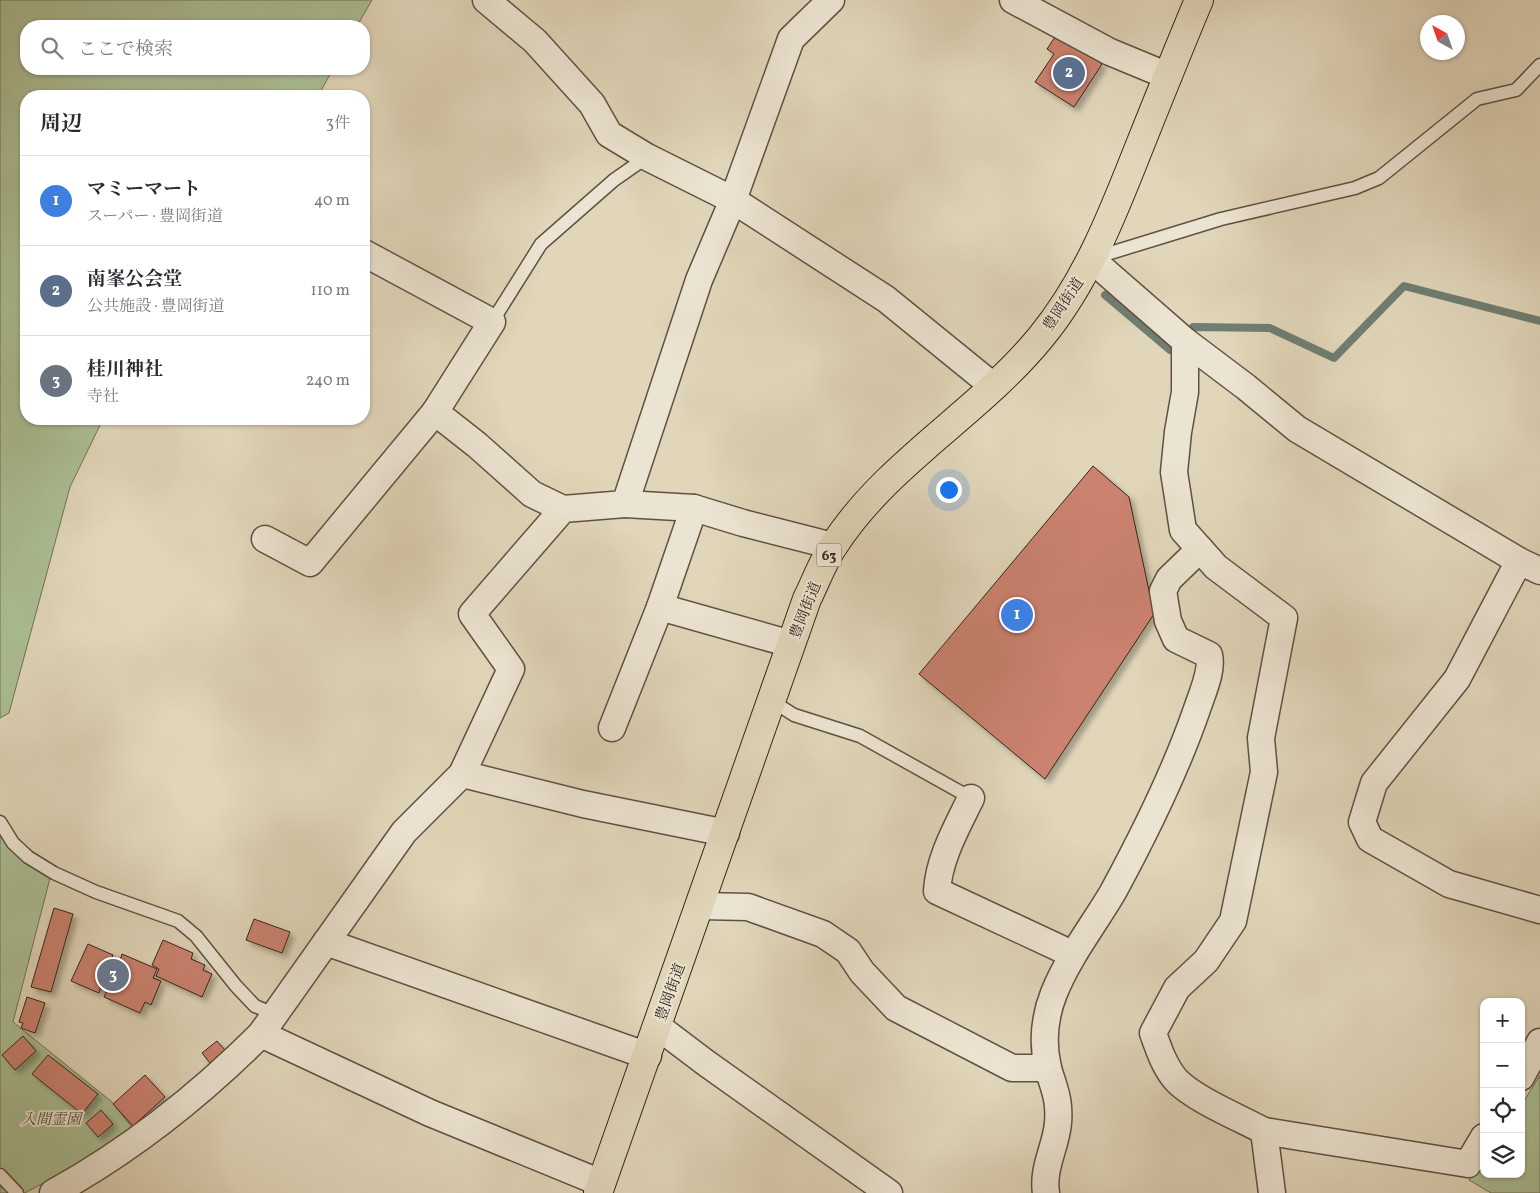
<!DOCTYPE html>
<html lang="ja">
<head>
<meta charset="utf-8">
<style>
	body { margin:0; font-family:Vollkorn,"Noto Serif JP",serif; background:#f2f2f3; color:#2b2b33 }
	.controls { position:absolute; right:15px; bottom:15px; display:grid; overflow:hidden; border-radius:10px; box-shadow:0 1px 4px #0004 }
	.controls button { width:45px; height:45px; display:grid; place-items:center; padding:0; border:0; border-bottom:1px solid #e1e1e2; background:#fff; color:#2b2b33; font:25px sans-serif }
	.compass { position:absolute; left:1420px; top:15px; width:45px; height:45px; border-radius:50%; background:#fff; box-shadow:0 1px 4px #0004; rotate:320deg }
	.you { position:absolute; left:948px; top:489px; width:18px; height:18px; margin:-12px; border:4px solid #fff; border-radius:50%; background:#1a73e8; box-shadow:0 0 0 8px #1a73e833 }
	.badge { display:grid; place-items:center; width:32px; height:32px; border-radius:50%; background:#8f2418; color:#fff; font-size:16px; font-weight:700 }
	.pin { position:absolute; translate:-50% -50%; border:2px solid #fff; box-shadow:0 1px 5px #0006 }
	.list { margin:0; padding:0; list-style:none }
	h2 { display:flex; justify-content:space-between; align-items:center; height:65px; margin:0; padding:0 20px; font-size:21px }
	h2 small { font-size:16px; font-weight:400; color:#7c7c81 }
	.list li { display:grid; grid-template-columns:32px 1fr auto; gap:15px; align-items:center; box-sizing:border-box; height:90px; padding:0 20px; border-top:1px solid #e1e1e2 }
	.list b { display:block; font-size:19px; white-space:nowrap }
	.list p { margin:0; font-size:16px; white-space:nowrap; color:#7c7c81 }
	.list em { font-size:16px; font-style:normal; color:#7c7c81 }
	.icon { flex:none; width:28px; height:28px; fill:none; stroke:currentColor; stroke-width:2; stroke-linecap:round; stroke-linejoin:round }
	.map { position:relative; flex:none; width:1540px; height:1193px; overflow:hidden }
	.search { position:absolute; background:#fff; box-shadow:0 1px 4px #0004; left:20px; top:20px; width:350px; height:55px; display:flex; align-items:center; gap:12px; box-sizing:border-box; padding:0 18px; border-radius:20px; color:#7c7c81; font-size:19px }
	.panel { position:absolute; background:#fff; box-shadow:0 1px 4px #0004; left:20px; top:90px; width:350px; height:335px; border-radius:20px }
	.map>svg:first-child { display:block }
</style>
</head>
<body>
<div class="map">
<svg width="1540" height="1193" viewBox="0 0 1540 1193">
	<defs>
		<filter id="shadow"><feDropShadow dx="4.5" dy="4.5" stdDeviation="2.5" flood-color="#0004"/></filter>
	</defs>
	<rect width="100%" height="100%" fill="#e1d6ba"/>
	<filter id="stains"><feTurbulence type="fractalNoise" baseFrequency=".004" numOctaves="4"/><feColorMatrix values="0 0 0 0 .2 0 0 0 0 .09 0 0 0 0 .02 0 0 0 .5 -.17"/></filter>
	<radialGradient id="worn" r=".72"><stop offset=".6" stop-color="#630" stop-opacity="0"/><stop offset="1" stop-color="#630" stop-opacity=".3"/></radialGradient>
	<!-- green -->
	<g fill="#acbf95" stroke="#707258">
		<path d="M0,0h372l-15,26h-331v43h307l-15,27h-292v323h77l-33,68 -61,226 -9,5z"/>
		<path d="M0,834c10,21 31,32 50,44l-37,144 99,80 20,25 -33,26 -74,40h-25z"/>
		<path d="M1540,1075v118h-49l-22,-13 15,-18v12h37v-68z"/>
	</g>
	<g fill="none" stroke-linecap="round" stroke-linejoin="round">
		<!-- stream -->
		<path stroke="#6f7e72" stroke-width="8" d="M1105,295l65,55 23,-23 77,1 64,30 70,-72 136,35"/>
	</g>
	<!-- building -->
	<g fill="#cb8270" stroke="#35251a" filter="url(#shadow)">
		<path d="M1057,34l45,30 -28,43 -39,-25 19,-28 -7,-5z"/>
		<path d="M1093,466l36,31 25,117 -109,165 -126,-105z"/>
		<path d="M54,908l19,6 -22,78 -20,-5z"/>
		<path d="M254,919l36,13 -8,21 -36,-13z"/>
		<path d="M163,940l30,13 -2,6 14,6 -2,5 9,4 -10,23 -46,-21 3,-7 -7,-4z"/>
		<path d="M88,944l25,11 -2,5 8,3 3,-9 35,15 -4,9 8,3 -10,24 -6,-3 -5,11 -36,-16 4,-9 -7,-3 -2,8 -28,-12z"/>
		<path d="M27,997l18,6 -10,30 -14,-5 2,-5 -4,-1z"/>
		<path d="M23,1036l13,15 -21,19 -13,-15z"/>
		<path d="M217,1041l8,9 -15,13 -8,-10z"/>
		<path d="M48,1055l50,39 -16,20 -50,-40z"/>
		<path d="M145,1075l20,22 -32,29 -20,-22z"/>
		<path d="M101,1110l12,14 -15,13 -12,-14z"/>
	</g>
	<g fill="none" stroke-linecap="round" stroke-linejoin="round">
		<defs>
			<g id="lane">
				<path d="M1094,258l127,-39 134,-31 24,-10 98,-79 39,-9 24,-25"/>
				<path d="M492,322l49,-78 73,-64 33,-23"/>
				<path d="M772,701l22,14 66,21 111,62"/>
				<path d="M0,822l13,21 15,14 26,16 42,19 82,29 18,15 40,50 19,20 19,8"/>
				<path d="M0,1175l17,18"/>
			</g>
			<g id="street">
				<path d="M486,0l49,41 57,63 17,30 38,23 86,43 153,99 107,87"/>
				<path d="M1013,0l97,52 58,24"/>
				<path d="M364,253l128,69 -57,90 42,33 55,49 31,15"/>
				<path d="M1091,259l94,82 61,46 51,42 222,132 21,10"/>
				<path d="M1185,341v51l-7,40 -4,40 9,58 33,37 68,51 -23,120 3,34 -31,149 -27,40 -29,27 -24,45c6,17 12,35 24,48 19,19 63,37 87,50l8,62"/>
				<path d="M625,504l69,4 49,15 90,23"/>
				<path d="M694,508l-34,99 131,37"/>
				<path d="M265,539l45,24 125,-151"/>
				<path d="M1519,561l-62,118 -83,104 -12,39 8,17 79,45 91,26"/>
				<path d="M612,728l48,-121"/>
				<path d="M462,774l121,30 143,29"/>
				<path d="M971,798c-14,29 -32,60 -34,93l135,63"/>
				<path d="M701,906l47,1 75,27 25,17 14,21 34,36 116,60h36"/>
				<path d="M326,942l322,114"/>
				<path d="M657,1026l49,37 183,130"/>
				<path d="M261,1034l169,79 171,70"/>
				<path d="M1521,1077l19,-35"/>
				<path d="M1264,1131l204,33 16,-27"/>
				<path d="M53,1193c76,-42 147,-98 208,-159l143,-202 58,-58 49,-105 -39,-55 91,-105 62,-5 74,-224 34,-80 58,-161 40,-39"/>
				<path d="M1046,1193c-4,-25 10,-46 12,-70 2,-24 -4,-34 -10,-55 -6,-26 -4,-50 6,-75 15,-37 39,-67 59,-101 32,-59 62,-119 84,-183 5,-15 16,-39 12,-54l-33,-16 -8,-18 -5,-30 6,-12 31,-30"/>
			</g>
			<path id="primary" d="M598,1193l209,-594c9,-18 16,-38 27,-54 54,-83 145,-132 207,-208 45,-55 71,-121 97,-187 20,-50 40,-100 61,-150"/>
		</defs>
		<!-- lane casing -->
		<use href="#lane" stroke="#605142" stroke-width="15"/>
		<!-- street casing -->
		<use href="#street" stroke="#605142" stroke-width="29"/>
		<!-- primary casing -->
		<use href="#primary" stroke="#35251a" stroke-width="30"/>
		<!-- lane -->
		<use href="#lane" stroke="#ece4d2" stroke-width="12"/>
		<!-- street -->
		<use href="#street" stroke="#ece4d2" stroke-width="26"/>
		<!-- primary -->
		<use href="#primary" stroke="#e1d6ba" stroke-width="28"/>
	</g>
	<g text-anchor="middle" stroke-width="4" stroke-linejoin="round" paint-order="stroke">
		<!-- shield labels -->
		<rect fill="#ece4d2" stroke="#6c5e51" stroke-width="1" x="816.5" y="543.5" width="25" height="23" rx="4"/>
		<g font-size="14" font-weight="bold" fill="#35251a">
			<text x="829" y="560">63</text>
		</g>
		<!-- street labels -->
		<g font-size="15" fill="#35251a" stroke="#ece4d2">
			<text transform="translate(1063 304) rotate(-56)" y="5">豊岡街道</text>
			<text transform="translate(805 610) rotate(-68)" y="5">豊岡街道</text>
			<text transform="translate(670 992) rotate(-70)" y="5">豊岡街道</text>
		</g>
		<!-- park labels -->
		<g font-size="15" font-style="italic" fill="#534c39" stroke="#ece4d2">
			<text x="51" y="1124">入間霊園</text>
		</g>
	</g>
	<rect width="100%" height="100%" filter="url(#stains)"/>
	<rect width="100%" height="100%" fill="url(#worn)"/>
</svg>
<div class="controls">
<button>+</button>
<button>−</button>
<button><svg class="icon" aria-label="locate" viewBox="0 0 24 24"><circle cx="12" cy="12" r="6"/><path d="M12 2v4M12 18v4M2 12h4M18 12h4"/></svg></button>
<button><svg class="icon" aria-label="layers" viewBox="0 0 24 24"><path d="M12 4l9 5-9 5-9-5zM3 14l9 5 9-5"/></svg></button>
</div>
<svg class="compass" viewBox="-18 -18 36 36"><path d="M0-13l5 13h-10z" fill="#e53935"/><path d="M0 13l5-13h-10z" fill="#7c7c81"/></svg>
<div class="you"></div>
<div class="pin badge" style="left:1017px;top:615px;background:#3f7fe0">1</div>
<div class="pin badge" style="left:1069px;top:73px;background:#5c6f8a">2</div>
<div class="pin badge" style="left:113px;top:975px;background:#6b7280">3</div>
<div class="search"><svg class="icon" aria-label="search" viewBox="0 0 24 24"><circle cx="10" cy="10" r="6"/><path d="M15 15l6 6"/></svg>ここで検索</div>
<section class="panel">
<h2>周辺<small>3件</small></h2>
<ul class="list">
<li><span class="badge" style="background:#3f7fe0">1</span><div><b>マミーマート</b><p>スーパー · 豊岡街道</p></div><em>40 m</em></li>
<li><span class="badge" style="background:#5c6f8a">2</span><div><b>南峯公会堂</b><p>公共施設 · 豊岡街道</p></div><em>110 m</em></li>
<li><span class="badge" style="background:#6b7280">3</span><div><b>桂川神社</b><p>寺社</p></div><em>240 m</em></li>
</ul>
</section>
</div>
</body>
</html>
